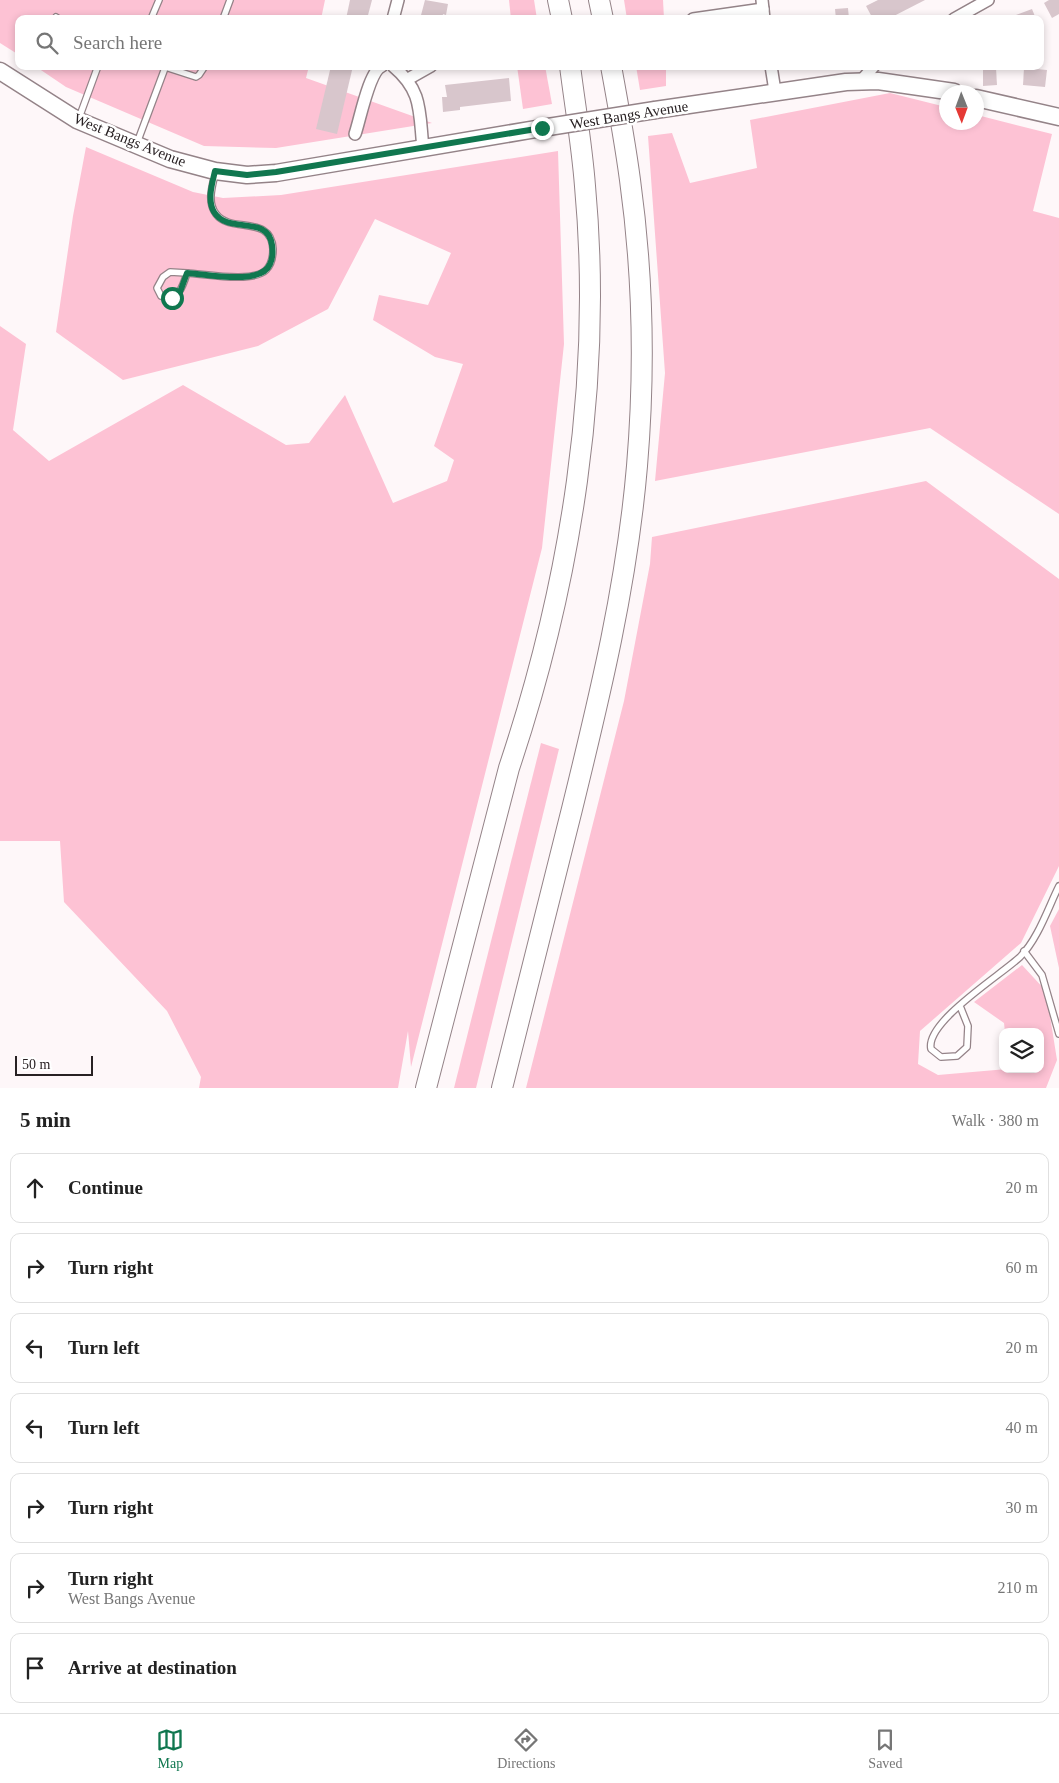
<!DOCTYPE html>
<html lang="en">
<head>
<meta charset="utf-8">
<style>
	body { margin:0; font-family:"Times New Roman",serif; background:#f2f2f2; color:#222 }
	.controls { position:absolute; right:15px; bottom:15px; display:grid; overflow:hidden; border-radius:10px; box-shadow:0 2px 8px #0003 }
	.controls button { width:45px; height:45px; display:grid; place-items:center; padding:0; border:0; border-bottom:1px solid #e0e0e0; background:#fff; color:#222; font:25px sans-serif }
	.compass { position:absolute; left:939px; top:85px; width:45px; height:45px; border-radius:50%; background:#fff; box-shadow:0 2px 8px #0003; rotate:179deg }
	.scale { position:absolute; left:15px; bottom:12px; width:78px; box-sizing:border-box; padding-left:5px; border:2px solid #282123; border-top:0; font-size:14px; line-height:18px; white-space:nowrap; color:#282123; -webkit-text-stroke:4px #fff; paint-order:stroke }
	.stop { position:absolute; width:15px; height:15px; margin:-11px; border:4px solid #10774f; border-radius:50%; background:#fff }
	.stop.end { background:#10774f; border-color:#fff; box-shadow:0 1px 5px #0008 }
	.list { margin:0; padding:0; list-style:none }
	h2 { display:flex; justify-content:space-between; align-items:center; height:65px; margin:0; padding:0 20px; font-size:21px }
	h2 small { font-size:16px; font-weight:400; color:#767676 }
	.list li { display:grid; grid-template-columns:32px 1fr auto; gap:15px; align-items:center; box-sizing:border-box; height:70px; margin:0 10px 10px; padding:0 10px; border:1px solid #e0e0e0; border-radius:10px }
	.list b { display:block; font-size:19px; white-space:nowrap }
	.list p { margin:0; font-size:16px; white-space:nowrap; color:#767676 }
	.list em { font-size:16px; font-style:normal; color:#767676 }
	.icon { flex:none; width:28px; height:28px; fill:none; stroke:currentColor; stroke-width:2; stroke-linecap:round; stroke-linejoin:round }
	.map { position:relative; flex:none; width:1059px; height:1088px; overflow:hidden }
	.search { position:absolute; background:#fff; box-shadow:0 2px 8px #0003; left:15px; right:15px; top:15px; height:55px; display:flex; align-items:center; gap:12px; box-sizing:border-box; padding:0 18px; border-radius:10px; color:#767676; font-size:19px }
	.sheet { height:625px; background:#fff }
	nav { display:flex; justify-content:space-around; align-items:center; box-sizing:border-box; height:70px; border-top:1px solid #e0e0e0; background:#fff; font-size:14px; color:#767676 }
	nav a { display:grid; justify-items:center; gap:2px }
	nav .on { color:#10774f }
	.map>svg:first-child { display:block }
</style>
</head>
<body>
<div class="map">
<svg width="1059" height="1088" viewBox="0 0 1059 1088">
	<rect width="100%" height="100%" fill="#fef7f9"/>
	<!-- green -->
	<g fill="#fdc2d4">
		<path d="M0,0h325l-4,19h-302v36l-19,-12z"/>
		<path d="M509,0h25l3,19h-26z"/>
		<path d="M624,0h39l1,19h-37z"/>
		<path d="M35,66h274l-3,12 126,45 -156,25 -72,-2 -138,-59z"/>
		<path d="M517,66h28l7,38 -29,5z"/>
		<path d="M636,66h30v20l-26,4z"/>
		<path d="M890,93l56,14v15h30l1,-7 75,19 -19,77 26,7v296l-129,-86 -275,53 10,-108 -17,-237 24,-3 18,50 67,-15 -7,-48z"/>
		<path d="M86,147l107,45 30,6 58,-3 277,-44 6,193 -22,204 -131,519 -3,-36 -10,57h-199l2,-11 -34,-66 -103,-109 -4,-61h-60v-515l26,18 -13,86 36,31 134,-76 103,60 23,-2 36,-48 48,108 54,-22 7,-21 -20,-14 29,-82 -28,-7 -62,-37 6,-25 49,10 23,-52 -76,-34 -47,90 -70,37 -135,34 -67,-48 17,-116z"/>
		<path d="M926,481l133,98v287l-38,77 -101,88 -2,33 20,11 69,-6h33v-37h-35l-1,-9 -30,-21 48,-37 24,26 11,69 -11,28h-520l98,-387 26,-137 2,-27z"/>
		<path d="M541,743l18,6 -83,339h-22z"/>
		<path d="M1059,909v59l-9,-42z"/>
	</g>
	<!-- building -->
	<g fill="#d8c6cc">
		<path d="M350,0h22l-5,19h-21z"/>
		<path d="M425,0l23,4 -2,11 -3,-1 -1,5h-22z"/>
		<path d="M878,0h47l-37,19h-15l-7,-13z"/>
		<path d="M1049,0h10v14l-7,4 -8,-15z"/>
		<path d="M848,8l1,11h-13l-1,-10z"/>
		<path d="M1032,9l4,10h-28v-1z"/>
		<path d="M331,66h22l-16,68 -21,-5z"/>
		<path d="M996,68l1,17 -14,1v-17z"/>
		<path d="M1024,68l23,2 -2,17 -22,-2z"/>
		<path d="M509,78l2,23 -51,6v3l-17,2 -1,-15h5l-2,-12z"/>
	</g>
	<g fill="none" stroke-linecap="round" stroke-linejoin="round">
		<defs>
			<g id="lane">
				<path d="M56,17l3,2"/>
				<path d="M151,19l8,-19"/>
				<path d="M223,19l7,-19"/>
				<path d="M162,66l34,11 3,-2 6,-9"/>
				<path d="M79,118l19,-52"/>
				<path d="M137,143l28,-75"/>
				<path d="M170,272l17,1c-4,13 -9,30 -26,23l-4,-8 6,-11z"/>
				<path d="M187,273c19,1 66,10 79,-3 5,-5 7,-14 7,-21 -2,-35 -42,-15 -57,-35 -9,-12 -4,-27 -1,-40"/>
				<path d="M1024,951l18,24 17,59"/>
				<path d="M960,1006l8,20 -1,21 -10,9 -16,1 -10,-8c-6,-27 70,-74 89,-92 18,-18 28,-49 39,-71"/>
			</g>
			<g id="street">
				<path d="M762,0l2,19"/>
				<path d="M393,19l5,-19"/>
				<path d="M693,19l70,-10"/>
				<path d="M954,19l34,-19"/>
				<path d="M393,66c30,25 26,46 30,82"/>
				<path d="M771,66l4,25"/>
				<path d="M408,79l23,-13"/>
				<path d="M861,81l13,-15"/>
				<path d="M355,134c5,-14 14,-63 27,-68"/>
			</g>
			<g id="secondary">
				<path d="M0,71l77,49 93,39 45,12 32,4 29,-2 266,-45"/>
				<path d="M976,98l83,19"/>
				<path d="M655,110l191,-28 32,-1 76,11"/>
			</g>
			<g id="highway">
				<path d="M558,0l4,19"/>
				<path d="M599,0l4,19"/>
				<path d="M426,1088l83,-320c62,-185 94,-387 76,-582 -3,-40 -10,-80 -15,-120"/>
				<path d="M502,1088c23,-93 46,-186 70,-279 28,-114 55,-225 65,-343 8,-95 6,-192 -7,-286 -5,-38 -12,-76 -19,-114"/>
			</g>
		</defs>
		<!-- lane casing -->
		<use href="#lane" stroke="#948388" stroke-width="8"/>
		<!-- street casing -->
		<use href="#street" stroke="#948388" stroke-width="14"/>
		<!-- secondary casing -->
		<use href="#secondary" stroke="#948388" stroke-width="19"/>
		<!-- highway casing -->
		<use href="#highway" stroke="#948388" stroke-width="22"/>
		<!-- lane -->
		<use href="#lane" stroke="#fff" stroke-width="5.5"/>
		<!-- street -->
		<use href="#street" stroke="#fff" stroke-width="11"/>
		<!-- secondary -->
		<use href="#secondary" stroke="#fff" stroke-width="16"/>
		<!-- highway -->
		<use href="#highway" stroke="#fff" stroke-width="20"/>
		<defs>
			<path id="secondary-bridge" d="M542,128l113,-18"/>
		</defs>
		<!-- secondary-bridge casing -->
		<use href="#secondary-bridge" stroke="#948388" stroke-width="19" stroke-linecap="butt"/>
		<!-- secondary-bridge -->
		<use href="#secondary-bridge" stroke="#fff" stroke-width="16"/>
	</g>
	<g fill="none" stroke-linecap="round" stroke-linejoin="round">
		<!-- route -->
		<path stroke="#10774f" stroke-width="6" d="M172,298l8,-6 7,-19c20,1 74,13 83,-9 3,-6 3,-12 2,-19 -4,-31 -44,-10 -58,-33 -7,-12 -2,-28 1,-41l32,4 29,-3 266,-44"/>
	</g>
	<g text-anchor="middle" stroke-width="5" stroke-linejoin="round" paint-order="stroke">
		<!-- street labels -->
		<g font-size="15" fill="#282123" stroke="#fff">
			<text transform="translate(629 115) rotate(-9)" y="5">West Bangs Avenue</text>
			<text transform="translate(130 140) rotate(22)" y="5">West Bangs Avenue</text>
		</g>
	</g>
</svg>
<div class="controls">
<button><svg class="icon" aria-label="layers" viewBox="0 0 24 24"><path d="M12 4l9 5-9 5-9-5zM3 14l9 5 9-5"/></svg></button>
</div>
<svg class="compass" viewBox="-18 -18 36 36"><path d="M0-13l5 13h-10z" fill="#e53935"/><path d="M0 13l5-13h-10z" fill="#767676"/></svg>
<div class="scale">50 m</div>
<div class="stop" style="left:172px;top:298px"></div>
<div class="stop end" style="left:542px;top:128px"></div>
<div class="search"><svg class="icon" aria-label="search" viewBox="0 0 24 24"><circle cx="10" cy="10" r="6"/><path d="M15 15l6 6"/></svg>Search here</div>
</div>
<section class="sheet">
<h2>5 min<small>Walk · 380 m</small></h2>
<ul class="list">
<li><svg class="icon" aria-label="ahead" viewBox="0 0 24 24"><path d="M12 20V5M6 11l6-6 6 6"/></svg><div><b>Continue</b></div><em>20 m</em></li>
<li><svg class="icon" aria-label="right" viewBox="0 0 24 24"><path d="M7 20v-9h11M14 6l5 5-5 5"/></svg><div><b>Turn right</b></div><em>60 m</em></li>
<li><svg class="icon" aria-label="left" viewBox="0 0 24 24"><path d="M17 20v-9H6M10 6l-5 5 5 5"/></svg><div><b>Turn left</b></div><em>20 m</em></li>
<li><svg class="icon" aria-label="left" viewBox="0 0 24 24"><path d="M17 20v-9H6M10 6l-5 5 5 5"/></svg><div><b>Turn left</b></div><em>40 m</em></li>
<li><svg class="icon" aria-label="right" viewBox="0 0 24 24"><path d="M7 20v-9h11M14 6l5 5-5 5"/></svg><div><b>Turn right</b></div><em>30 m</em></li>
<li><svg class="icon" aria-label="right" viewBox="0 0 24 24"><path d="M7 20v-9h11M14 6l5 5-5 5"/></svg><div><b>Turn right</b><p>West Bangs Avenue</p></div><em>210 m</em></li>
<li><svg class="icon" aria-label="arrive" viewBox="0 0 24 24"><path d="M6 21V4h12l-3 4 3 4H6"/></svg><div><b>Arrive at destination</b></div></li>
</ul>
</section>
<nav>
<a class="on"><svg class="icon" aria-label="map" viewBox="0 0 24 24"><path d="M3 6l6-2 6 2 6-2v14l-6 2-6-2-6 2zM9 4v14M15 6v14"/></svg>Map</a>
<a><svg class="icon" aria-label="directions" viewBox="0 0 24 24"><path d="M12 3l9 9-9 9-9-9zM9 14v-3h6M13 9l2 2-2 2"/></svg>Directions</a>
<a><svg class="icon" aria-label="saved" viewBox="0 0 24 24"><path d="M7 4h10v16l-5-4-5 4z"/></svg>Saved</a>
</nav>
</body>
</html>
